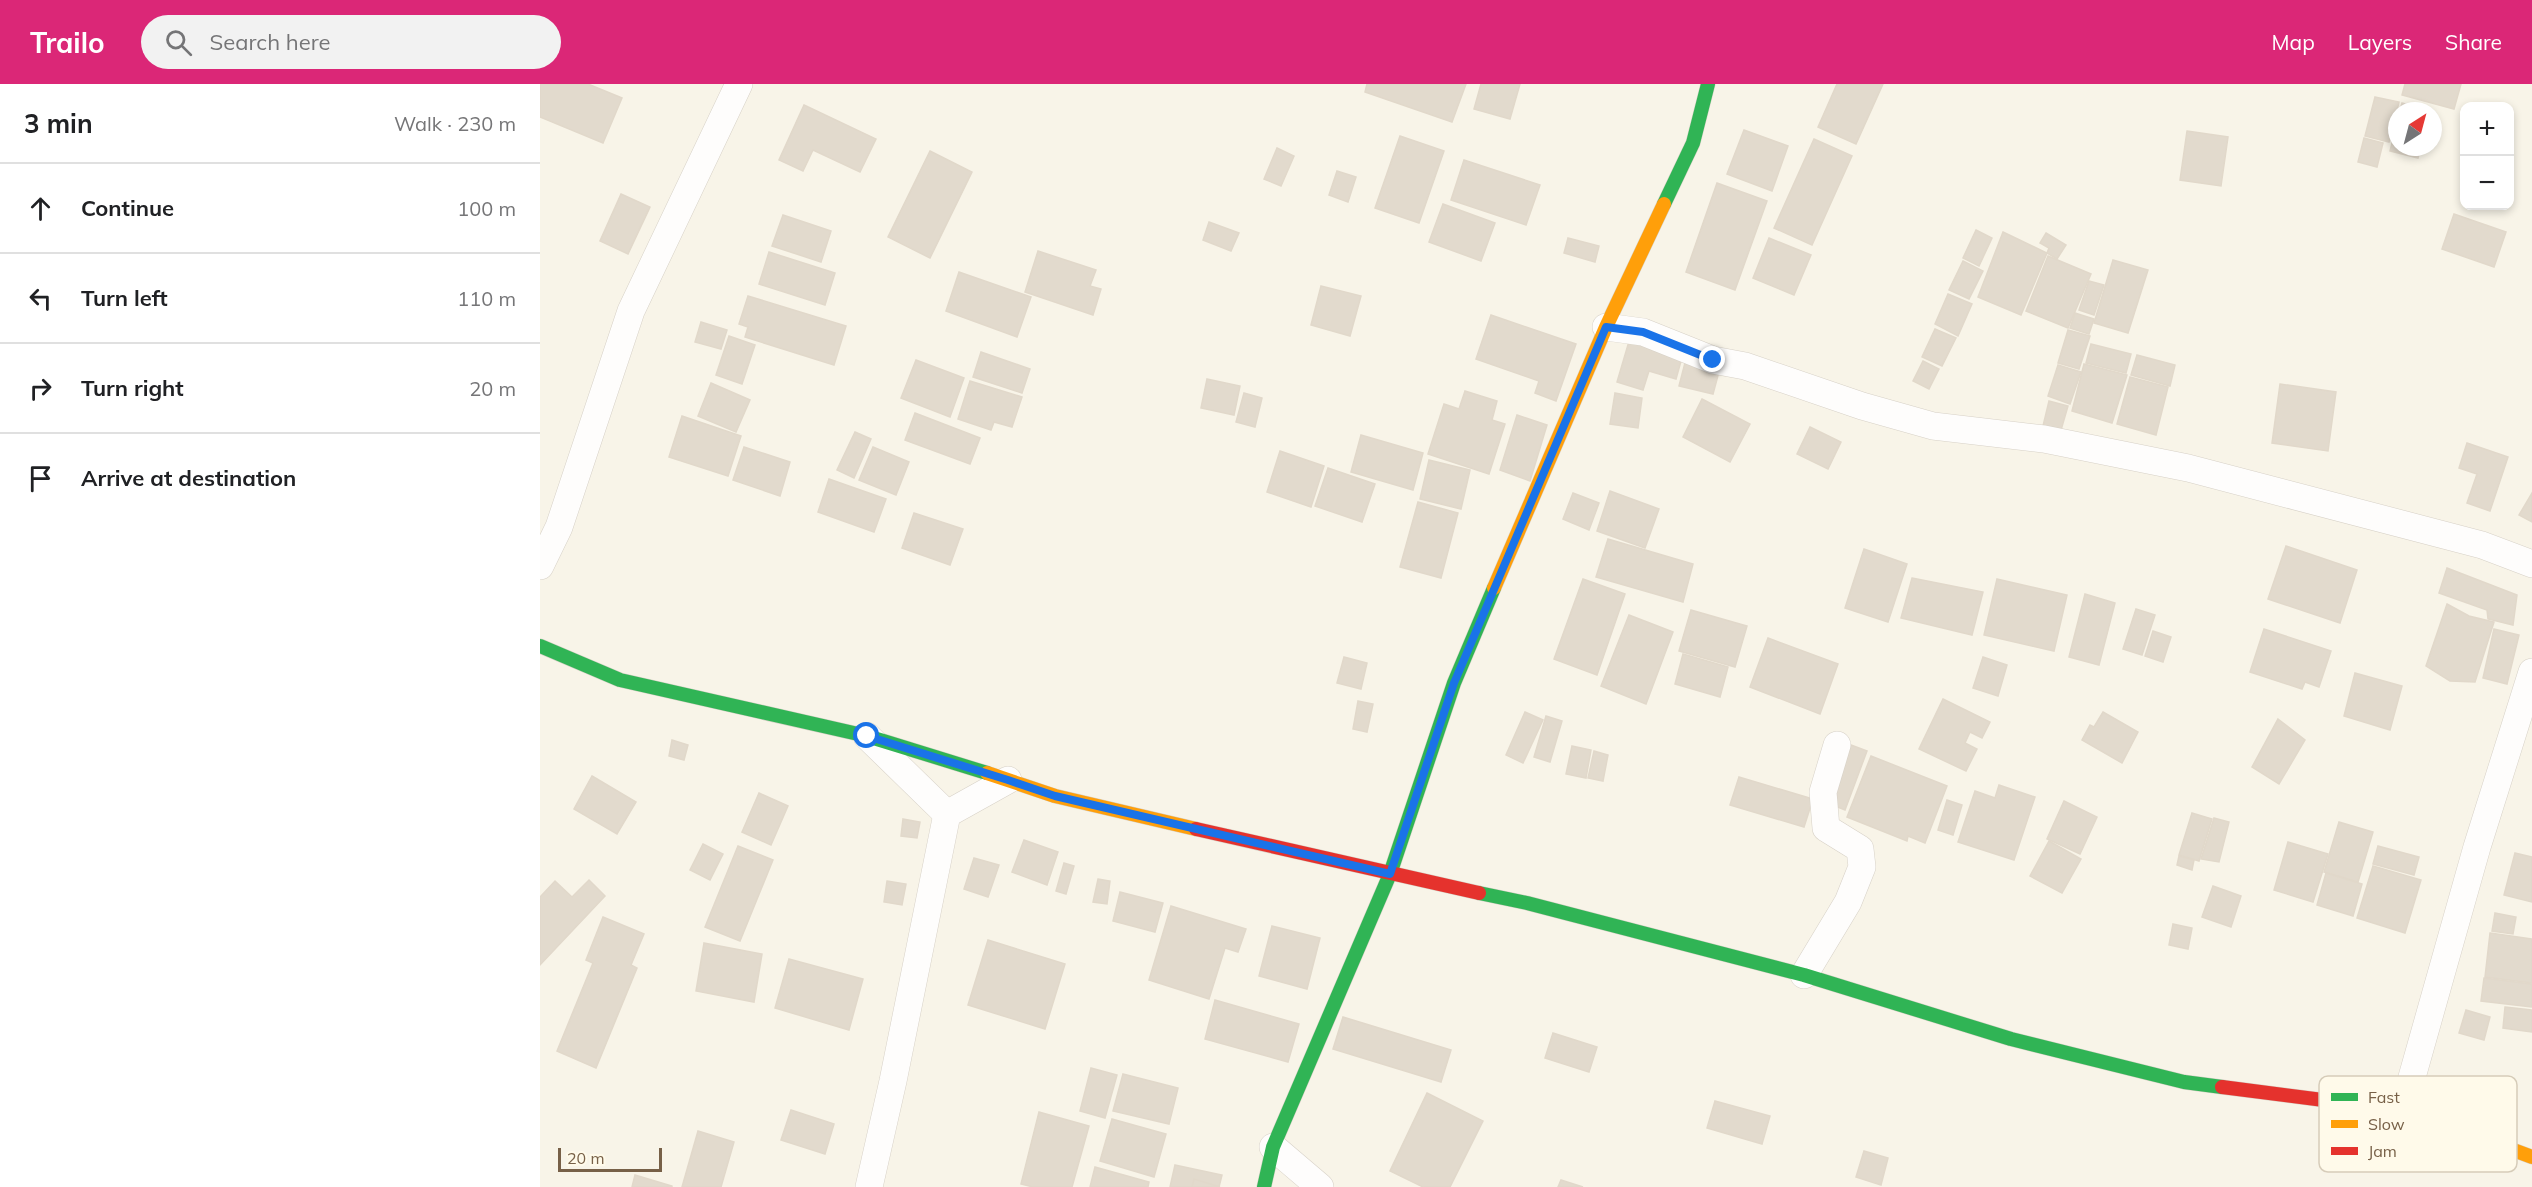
<!DOCTYPE html>
<html lang="en">
<head>
<meta charset="utf-8">
<style>
	body { margin:0; font-family:Mulish,sans-serif; background:#f2f2f2; color:#202124 }
	.controls { position:absolute; right:18px; top:18px; display:grid; overflow:hidden; border-radius:12px; box-shadow:0 3px 9px #0003 }
	.controls button { width:54px; height:54px; display:grid; place-items:center; padding:0; border:0; border-bottom:2px solid #e0e0e0; background:#fff; color:#202124; font:30px sans-serif }
	.compass { position:absolute; left:1848px; top:18px; width:54px; height:54px; border-radius:50%; background:#fff; box-shadow:0 3px 9px #0003; rotate:36deg }
	.scale { position:absolute; left:18px; bottom:15px; width:104px; box-sizing:border-box; padding-left:6px; border:3px solid #776047; border-top:0; font-size:16px; line-height:21px; white-space:nowrap; color:#776047; -webkit-text-stroke:4px #fffaea; paint-order:stroke }
	.stop { position:absolute; width:18px; height:18px; margin:-14px; border:4px solid #1a73e8; border-radius:50%; background:#fff }
	.stop.end { background:#1a73e8; border-color:#fff; box-shadow:0 2px 6px #0008 }
	.list { margin:0; padding:0; list-style:none }
	h2 { display:flex; justify-content:space-between; align-items:center; height:78px; margin:0; padding:0 24px; font-size:26px }
	h2 small { font-size:20px; font-weight:400; color:#757577 }
	.list li { display:grid; grid-template-columns:39px 1fr auto; gap:18px; align-items:center; box-sizing:border-box; height:90px; padding:0 24px; border-top:2px solid #e0e0e0 }
	.list b { display:block; font-size:22px; white-space:nowrap }
	.list em { font-size:20px; font-style:normal; color:#757577 }
	.icon { flex:none; width:33px; height:33px; fill:none; stroke:currentColor; stroke-width:2; stroke-linecap:round; stroke-linejoin:round }
	.map { position:relative; flex:none; width:1992px; height:1103px; overflow:hidden }
	header { display:flex; align-items:center; gap:36px; box-sizing:border-box; height:84px; padding:0 30px; background:#db2777; color:#fff }
	header strong { font-size:28px }
	nav { display:flex; gap:33px; margin-inline-start:auto; font-size:21px }
	.search { width:420px; height:54px; background:#f2f2f2; display:flex; align-items:center; gap:15px; box-sizing:border-box; padding:0 21px; border-radius:33px; color:#757577; font-size:22px }
	main { display:flex }
	aside { flex:1; background:#fff }
	.map>svg:first-child { display:block }
</style>
</head>
<body>
<header>
<strong>Trailo</strong>
<div class="search"><svg class="icon" aria-label="search" viewBox="0 0 24 24"><circle cx="10" cy="10" r="6"/><path d="M15 15l6 6"/></svg>Search here</div>
<nav><a>Map</a><a>Layers</a><a>Share</a></nav>
</header>
<main>
<aside>
<h2>3 min<small>Walk · 230 m</small></h2>
<ul class="list">
<li><svg class="icon" aria-label="ahead" viewBox="0 0 24 24"><path d="M12 20V5M6 11l6-6 6 6"/></svg><div><b>Continue</b></div><em>100 m</em></li>
<li><svg class="icon" aria-label="left" viewBox="0 0 24 24"><path d="M17 20v-9H6M10 6l-5 5 5 5"/></svg><div><b>Turn left</b></div><em>110 m</em></li>
<li><svg class="icon" aria-label="right" viewBox="0 0 24 24"><path d="M7 20v-9h11M14 6l5 5-5 5"/></svg><div><b>Turn right</b></div><em>20 m</em></li>
<li><svg class="icon" aria-label="arrive" viewBox="0 0 24 24"><path d="M6 21V4h12l-3 4 3 4H6"/></svg><div><b>Arrive at destination</b></div></li>
</ul>
</aside>
<div class="map">
<svg width="1992" height="1103" viewBox="0 0 1992 1103">
	<rect width="100%" height="100%" fill="#f8f4e8"/>
	<!-- building -->
	<g fill="#e2dacd" stroke="#e1d8ca" stroke-width="1.5">
		<path d="M0,0h48l34,14 -19,45 -63,-26z"/>
		<path d="M827,0h99l-14,38 -87,-30z"/>
		<path d="M941,0h39l-10,35 -36,-10z"/>
		<path d="M1297,0h46l-27,60 -38,-17z"/>
		<path d="M1865,0h56l-7,25 -52,-14z"/>
		<path d="M1835,13l24,5 -10,40 -24,-6z"/>
		<path d="M1862,19l28,8h-30z"/>
		<path d="M264,21l72,34 -16,33 -47,-22 -10,21 -24,-11z"/>
		<path d="M1857,39v24h24l-3,11 -28,-7z"/>
		<path d="M1204,46l44,16 -16,45 -45,-17z"/>
		<path d="M1647,47l41,6 -7,49 -41,-6z"/>
		<path d="M860,52l44,15 -25,72 -44,-15z"/>
		<path d="M1824,54l19,5 -6,24 -19,-5z"/>
		<path d="M1274,55l38,17 -40,89 -38,-17z"/>
		<path d="M737,64l17,8 -13,30 -17,-7z"/>
		<path d="M390,67l42,21 -42,86 -42,-21z"/>
		<path d="M924,76l76,25 -14,40 -75,-25z"/>
		<path d="M797,87l19,6 -8,25 -19,-7z"/>
		<path d="M1177,99l50,18 -32,89 -49,-18z"/>
		<path d="M81,110l29,13 -22,47 -28,-13z"/>
		<path d="M903,120l52,19 -14,38 -52,-19z"/>
		<path d="M1914,130l52,18 -12,35 -52,-18z"/>
		<path d="M243,131l48,16 -10,31 -49,-16z"/>
		<path d="M669,138l30,11 -8,18 -28,-11z"/>
		<path d="M1436,146l16,8 -13,28 -16,-8z"/>
		<path d="M1463,148l44,21 -26,62 -43,-18z"/>
		<path d="M1506,149l20,12 -9,14 -10,-6 2,-5 -9,-5z"/>
		<path d="M1028,154l31,8 -4,16 -31,-9z"/>
		<path d="M1229,154l42,17 -17,40 -41,-17z"/>
		<path d="M498,167l58,19 -6,16 11,3 -8,26 -68,-23z"/>
		<path d="M229,168l66,21 -10,32 -66,-21z"/>
		<path d="M1508,172l43,18 -23,54 -42,-17z"/>
		<path d="M1573,176l35,10 -20,63 -34,-10z"/>
		<path d="M1423,177l20,10 -14,28 -20,-9z"/>
		<path d="M419,188l72,25 -14,40 -71,-26z"/>
		<path d="M1549,197l15,4 -10,30 -15,-5z"/>
		<path d="M781,202l40,10 -11,40 -39,-11z"/>
		<path d="M1408,210l24,10 -14,32 -23,-12z"/>
		<path d="M208,212l98,30 -12,39 -89,-28 3,-10 -9,-3z"/>
		<path d="M1535,229l19,6 -5,15 -19,-6z"/>
		<path d="M951,231l85,29 -20,57 -21,-8 4,-12 -63,-22z"/>
		<path d="M161,238l26,8 -6,19 -26,-7z"/>
		<path d="M1395,245l21,9 -14,28 -20,-9z"/>
		<path d="M1528,246l22,6 -11,33 -21,-6z"/>
		<path d="M189,252l26,9 -13,39 -26,-9z"/>
		<path d="M1090,254l53,16 -7,25 -27,-8 -6,19 -26,-8z"/>
		<path d="M1551,260l40,10 -5,19 -40,-10z"/>
		<path d="M441,268l49,17 -8,24 -49,-16z"/>
		<path d="M1597,271l38,10 -5,21 -39,-11z"/>
		<path d="M1146,275l34,9 -7,26 -34,-8z"/>
		<path d="M376,276l48,18 -14,39 -49,-19z"/>
		<path d="M1383,277l16,8 -10,20 -16,-8z"/>
		<path d="M1544,280l43,11 -15,48 -40,-12z"/>
		<path d="M1518,281l23,7 -11,32 -22,-8z"/>
		<path d="M1590,293l38,10 -12,48 -39,-11z"/>
		<path d="M667,295l33,7 -6,29 -33,-7z"/>
		<path d="M430,297l52,16 -10,30 -18,-5 -3,8 -33,-11z"/>
		<path d="M171,299l39,17 -14,32 -38,-16z"/>
		<path d="M1740,300l56,8 -8,59 -56,-8z"/>
		<path d="M925,307l32,10 -5,19 13,4 -16,50 -61,-20 16,-50 15,5z"/>
		<path d="M704,309l18,5 -7,29 -19,-5z"/>
		<path d="M1075,309l27,5 -4,30 -28,-4z"/>
		<path d="M1162,315l48,25 -20,38 -47,-25z"/>
		<path d="M1509,317l19,5 -7,24 -18,-4z"/>
		<path d="M375,329l65,25 -10,26 -65,-24z"/>
		<path d="M977,331l30,10 -17,56 -30,-11z"/>
		<path d="M142,332l59,20 -13,40 -59,-19z"/>
		<path d="M1270,343l31,15 -13,27 -31,-15z"/>
		<path d="M315,348l16,7 -17,39 -17,-8z"/>
		<path d="M821,351l62,18 -10,37 -62,-18z"/>
		<path d="M1927,359l41,14 -18,54 -23,-8 10,-29 -18,-6z"/>
		<path d="M204,363l46,15 -10,34 -47,-16z"/>
		<path d="M333,363l36,15 -13,33 -37,-15z"/>
		<path d="M740,367l44,15 -13,41 -44,-15z"/>
		<path d="M889,376l41,10 -9,39 -41,-10z"/>
		<path d="M788,384l47,16 -13,38 -47,-16z"/>
		<path d="M289,395l57,20 -12,33 -56,-20z"/>
		<path d="M1070,407l49,18 -14,39 -48,-17z"/>
		<path d="M1033,409l26,10 -10,27 -26,-11z"/>
		<path d="M1992,409v29l-13,-7z"/>
		<path d="M878,418l40,11 -17,65 -41,-11z"/>
		<path d="M374,429l49,16 -13,36 -48,-17z"/>
		<path d="M1068,455l85,25 -10,38 -87,-25z"/>
		<path d="M1746,462l71,24 -17,53 -72,-24z"/>
		<path d="M1324,465l43,15 -19,58 -43,-14z"/>
		<path d="M1907,484l70,27 -4,30 -25,-6 -1,-9 -48,-17z"/>
		<path d="M1372,494l71,14 -11,43 -71,-17z"/>
		<path d="M1043,495l42,15 -28,81 -43,-16z"/>
		<path d="M1457,495l70,16 -13,56 -70,-16z"/>
		<path d="M1545,510l30,9 -16,62 -30,-8z"/>
		<path d="M1907,520l22,12 25,6 -19,60 -25,-1 -24,-15z"/>
		<path d="M1596,525l19,6 -13,40 -19,-6z"/>
		<path d="M1151,526l56,16 -12,41 -56,-16z"/>
		<path d="M1089,531l44,17 -27,72 -45,-18z"/>
		<path d="M1724,545l67,22 -12,36 -14,-5 -3,7 -52,-17z"/>
		<path d="M1954,545l25,6 -12,49 -24,-6z"/>
		<path d="M1613,547l18,6 -8,25 -18,-6z"/>
		<path d="M1228,554l70,26 -18,50 -70,-27z"/>
		<path d="M1143,570l45,13 -8,30 -45,-13z"/>
		<path d="M804,573l23,6 -6,26 -24,-6z"/>
		<path d="M1443,573l24,8 -9,31 -25,-8z"/>
		<path d="M1815,589l47,13 -12,44 -46,-14z"/>
		<path d="M1403,615l47,23 -8,16 -12,-6 -5,11 12,6 -11,22 -47,-22z"/>
		<path d="M818,617l15,3 -6,28 -14,-3z"/>
		<path d="M985,628l18,8 -20,43 -17,-8z"/>
		<path d="M1563,628l35,20 -16,31 -40,-23 8,-15 4,2z"/>
		<path d="M1006,632l16,5 -12,41 -16,-5z"/>
		<path d="M1738,635l27,21 -26,44 -27,-17z"/>
		<path d="M132,656l16,5 -4,15 -15,-4z"/>
		<path d="M1311,661l16,6 -22,59 -17,-7z"/>
		<path d="M1032,662l19,4 -5,28 -20,-4z"/>
		<path d="M1054,667l14,4 -5,26 -15,-3z"/>
		<path d="M1331,672l76,30 -22,57 -17,-7 -1,5 -60,-24z"/>
		<path d="M52,692l44,26 -19,32 -43,-25z"/>
		<path d="M1199,693l74,22 -9,28 -74,-22z"/>
		<path d="M1459,701l36,12 -21,63 -56,-18 17,-51 20,7z"/>
		<path d="M219,709l29,13 -17,39 -29,-13z"/>
		<path d="M1407,716l15,5 -9,30 -15,-5z"/>
		<path d="M1524,717l33,16 -17,37 -33,-15z"/>
		<path d="M1652,729l20,6 -13,42 -20,-6z"/>
		<path d="M1674,734l15,4 -10,40 -18,-3z"/>
		<path d="M363,735l17,3 -3,16 -16,-2z"/>
		<path d="M1799,738l34,10 -15,50 -34,-10z"/>
		<path d="M484,756l34,12 -11,33 -35,-13z"/>
		<path d="M1509,757l32,18 -19,34 -32,-17z"/>
		<path d="M1748,758l40,12 -15,48 -39,-12z"/>
		<path d="M163,760l20,10 -13,26 -20,-10z"/>
		<path d="M198,762l35,14 -33,81 -35,-14z"/>
		<path d="M1838,762l41,11 -5,18 -41,-11z"/>
		<path d="M1975,769l17,4v45l-28,-7z"/>
		<path d="M1639,772l15,4 -2,10 -15,-5z"/>
		<path d="M434,774l25,7 -11,32 -24,-8z"/>
		<path d="M524,779l10,3 -8,28 -10,-3z"/>
		<path d="M1833,782l48,14 -16,53 -48,-15z"/>
		<path d="M1786,789l36,11 -9,32 -36,-11z"/>
		<path d="M558,795l12,2 -3,23 -14,-2z"/>
		<path d="M49,796l16,16 -65,69v-68l15,-16 17,16z"/>
		<path d="M347,797l19,3 -4,21 -18,-3z"/>
		<path d="M1673,802l28,10 -10,31 -29,-10z"/>
		<path d="M580,808l43,11 -8,29 -42,-11z"/>
		<path d="M631,822l75,23 -8,23 -13,-4 -16,51 -60,-19z"/>
		<path d="M1955,829l21,4 -3,17 -21,-3z"/>
		<path d="M63,833l41,17 -13,31 6,3 -41,100 -39,-17 36,-88 -7,-3z"/>
		<path d="M1633,840l19,4 -4,21 -19,-4z"/>
		<path d="M732,842l48,12 -13,51 -48,-13z"/>
		<path d="M1950,849l42,6v44l-47,-6z"/>
		<path d="M448,856l77,24 -20,65 -77,-24z"/>
		<path d="M164,859l58,11 -8,48 -58,-11z"/>
		<path d="M249,875l74,20 -14,51 -74,-22z"/>
		<path d="M1944,894l48,6v23l-51,-6z"/>
		<path d="M675,916l84,24 -11,38 -83,-23z"/>
		<path d="M1965,923l27,3v22l-29,-4z"/>
		<path d="M1926,926l24,7 -6,23 -25,-7z"/>
		<path d="M803,933l108,33 -10,32 -108,-33z"/>
		<path d="M1013,949l44,14 -8,25 -44,-14z"/>
		<path d="M551,984l26,7 -12,43 -25,-7z"/>
		<path d="M583,990l55,14 -9,36 -56,-13z"/>
		<path d="M887,1009l56,28 -33,66h-27l-33,-16z"/>
		<path d="M1175,1017l55,15 -8,28 -55,-16z"/>
		<path d="M251,1026l43,14 -9,30 -44,-14z"/>
		<path d="M499,1028l50,14 -17,61h-39l-12,-3z"/>
		<path d="M572,1035l54,15 -12,43 -54,-16z"/>
		<path d="M158,1047l36,11 -13,45h-39z"/>
		<path d="M1324,1067l24,7 -7,27 -25,-8z"/>
		<path d="M635,1081l47,10 -3,12h-49z"/>
		<path d="M555,1083l54,15 -1,5h-58z"/>
		<path d="M95,1091l37,11v1h-40z"/>
		<path d="M654,1095l26,8h-28z"/>
		<path d="M1021,1096l22,7h-25z"/>
	</g>
	<g fill="none" stroke-linecap="round" stroke-linejoin="round">
		<defs>
			<g id="street">
				<path d="M1066,243l37,5 70,28 32,6 117,40 71,20 111,13 144,29 294,77 50,19"/>
				<path d="M0,482l19,-39 72,-216 108,-227"/>
				<path d="M327,652l80,78"/>
				<path d="M1264,891l44,-73 14,-35 -2,-18 -34,-21 -3,-36 14,-47"/>
				<path d="M1863,1025l74,-262 55,-175"/>
				<path d="M733,1063l47,40"/>
				<path d="M329,1103l24,-106 54,-267 61,-34"/>
			</g>
			<g id="fast">
				<path d="M1124,120l29,-61 15,-59"/>
				<path d="M0,562l80,34 247,56 120,37"/>
				<path d="M939,809l48,10 277,72 207,64 173,43 38,5"/>
				<path d="M724,1103l9,-40 117,-273 64,-191 40,-95"/>
			</g>
			<g id="slow">
				<path d="M954,504l112,-261 58,-123"/>
				<path d="M447,689l68,23 141,33"/>
				<path d="M1869,1027l123,46"/>
			</g>
			<g id="jam">
				<path d="M656,745l283,64"/>
				<path d="M1682,1003l187,24"/>
			</g>
		</defs>
		<!-- street casing -->
		<use href="#street" stroke="#d7d1c7" stroke-width="28"/>
		<!-- fast casing -->
		<use href="#fast" stroke="#d7d1c6" stroke-width="15"/>
		<!-- slow casing -->
		<use href="#slow" stroke="#d7d1c6" stroke-width="15"/>
		<!-- jam casing -->
		<use href="#jam" stroke="#d7d1c6" stroke-width="15"/>
		<!-- street -->
		<use href="#street" stroke="#fefdfc" stroke-width="27"/>
		<!-- fast -->
		<use href="#fast" stroke="#30b455" stroke-width="14"/>
		<!-- slow -->
		<use href="#slow" stroke="#ff9f0a" stroke-width="14"/>
		<!-- jam -->
		<use href="#jam" stroke="#e5322d" stroke-width="14"/>
	</g>
	<g fill="none" stroke-linecap="round" stroke-linejoin="round">
		<!-- route -->
		<path stroke="#1a73e8" stroke-width="8" d="M327,652l141,44 47,16 335,78 64,-191 152,-356 37,5 70,28"/>
	</g>
	<!-- legend -->
	<rect x="1779" y="992" width="198" height="96" rx="9" fill="#fffaea" stroke="#d6ccb9" stroke-width="1.5"/>
	<rect x="1791" y="1009" width="27" height="8" fill="#30b455"/>
	<rect x="1791" y="1036" width="27" height="8" fill="#ff9f0a"/>
	<rect x="1791" y="1063" width="27" height="8" fill="#e5322d"/>
	<g font-size="16" fill="#776047">
		<text x="1828" y="1019">Fast</text>
		<text x="1828" y="1046">Slow</text>
		<text x="1828" y="1073">Jam</text>
	</g>
</svg>
<div class="controls">
<button>+</button>
<button>−</button>
</div>
<svg class="compass" viewBox="-18 -18 36 36"><path d="M0-13l5 13h-10z" fill="#e53935"/><path d="M0 13l5-13h-10z" fill="#757577"/></svg>
<div class="scale">20 m</div>
<div class="stop" style="left:327px;top:652px"></div>
<div class="stop end" style="left:1173px;top:276px"></div>
</div>
</main>
</body>
</html>
